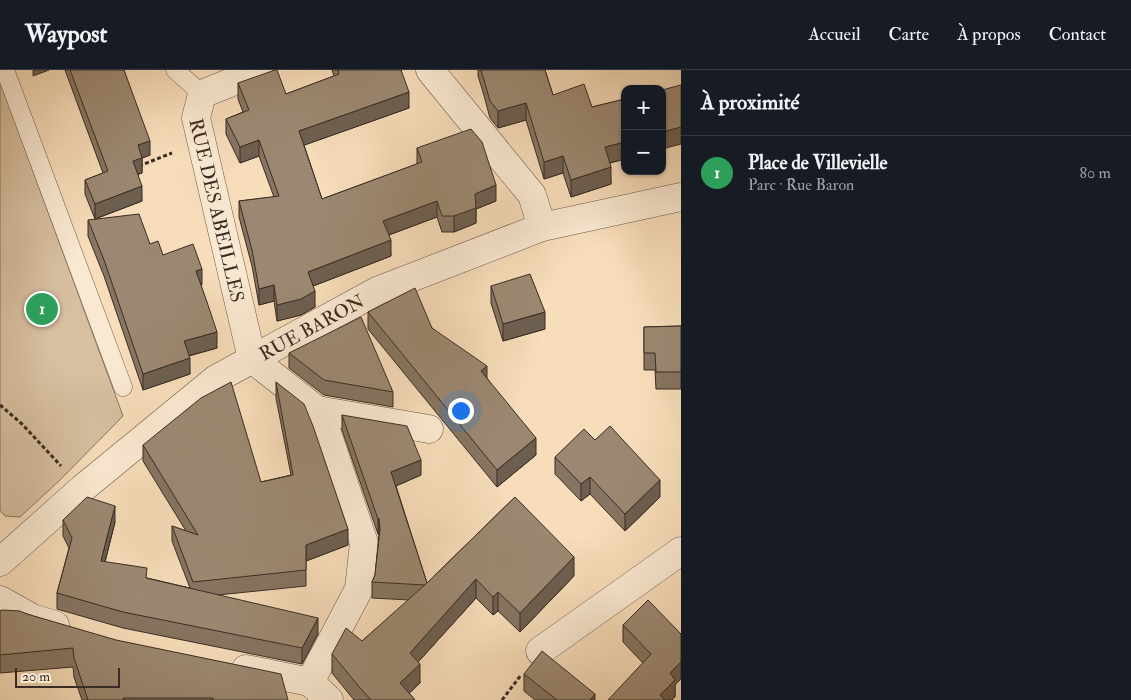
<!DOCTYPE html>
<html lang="fr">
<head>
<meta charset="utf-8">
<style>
	body { margin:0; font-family:"IM FELL Double Pica",serif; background:#20242c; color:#f1f3f6 }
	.controls { position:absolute; right:15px; top:15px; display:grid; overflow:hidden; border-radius:10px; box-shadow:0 1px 4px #0004 }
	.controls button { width:45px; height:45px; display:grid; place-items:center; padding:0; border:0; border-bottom:1px solid #363941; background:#171b24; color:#f1f3f6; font:25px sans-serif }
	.scale { position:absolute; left:15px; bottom:12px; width:105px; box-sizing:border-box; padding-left:5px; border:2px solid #392c24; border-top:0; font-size:14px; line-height:18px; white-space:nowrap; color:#392c24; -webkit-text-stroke:4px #fae9d2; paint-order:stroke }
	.you { position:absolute; left:460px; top:340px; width:18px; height:18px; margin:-12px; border:4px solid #fff; border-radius:50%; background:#1a73e8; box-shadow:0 0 0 8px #1a73e833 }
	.badge { display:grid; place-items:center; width:32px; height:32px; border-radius:50%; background:#c59692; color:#fff; font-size:16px; font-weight:700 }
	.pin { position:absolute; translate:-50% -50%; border:2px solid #fff; box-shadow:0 1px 5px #0006 }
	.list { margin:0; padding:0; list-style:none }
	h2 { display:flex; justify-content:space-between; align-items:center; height:65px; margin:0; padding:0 20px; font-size:21px }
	h2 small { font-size:16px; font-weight:400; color:#9ea1a6 }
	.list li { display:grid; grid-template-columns:32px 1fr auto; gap:15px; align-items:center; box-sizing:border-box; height:75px; padding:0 20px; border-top:1px solid #363941 }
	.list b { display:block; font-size:19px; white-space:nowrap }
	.list p { margin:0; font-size:16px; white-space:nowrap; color:#9ea1a6 }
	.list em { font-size:16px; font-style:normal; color:#9ea1a6 }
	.map { position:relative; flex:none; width:681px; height:630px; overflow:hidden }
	header { display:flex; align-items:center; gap:30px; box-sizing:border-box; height:70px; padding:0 25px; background:#171b24; border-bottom:1px solid #363941 }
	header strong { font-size:24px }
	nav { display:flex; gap:28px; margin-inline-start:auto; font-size:18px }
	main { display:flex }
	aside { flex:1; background:#171b24 }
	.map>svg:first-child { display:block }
</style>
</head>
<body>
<header>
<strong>Waypost</strong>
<nav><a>Accueil</a><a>Carte</a><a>À propos</a><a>Contact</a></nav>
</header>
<main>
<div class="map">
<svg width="681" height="630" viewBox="0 0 681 630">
	<rect width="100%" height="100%" fill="#f7ddba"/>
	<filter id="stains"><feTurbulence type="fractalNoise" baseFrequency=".004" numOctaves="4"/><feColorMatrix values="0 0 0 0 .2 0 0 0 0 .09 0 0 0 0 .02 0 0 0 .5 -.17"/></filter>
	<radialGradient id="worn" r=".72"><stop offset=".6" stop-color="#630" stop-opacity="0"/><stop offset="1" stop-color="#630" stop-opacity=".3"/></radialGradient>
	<!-- green -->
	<path fill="#d7bfa0" stroke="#887662" d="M0,11l123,335 -64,65 -39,36 -15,-1 -5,-5z"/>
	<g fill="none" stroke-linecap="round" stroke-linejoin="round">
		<defs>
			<g id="lane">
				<path d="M5,0l118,317"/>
				<path d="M175,0l27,24"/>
			</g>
			<g id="street">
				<path id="s1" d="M262,0l-60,24 -6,24 56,241 65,51 11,26 36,107 -5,46 -49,93"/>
				<path d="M430,0l102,125 10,32"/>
				<path d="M317,340l112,19"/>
				<path id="s2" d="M0,492l83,-74 133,-109 161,-88 165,-64 139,-30"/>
				<path d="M0,530l32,18 23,7"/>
				<path d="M540,581l141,-100"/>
				<path d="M246,599l64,13 19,18"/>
			</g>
		</defs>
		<!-- lane casing -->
		<use href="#lane" stroke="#68584a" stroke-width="19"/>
		<!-- street casing -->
		<use href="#street" stroke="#68584a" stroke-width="29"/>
		<!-- path -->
		<g stroke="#392c24" stroke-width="3" stroke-dasharray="4 2.5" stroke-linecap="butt">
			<path d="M139,96l33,-13"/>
			<path d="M0,335l22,19 39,42"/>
			<path d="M502,630l19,-25"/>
		</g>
		<!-- lane -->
		<use href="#lane" stroke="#fae9d2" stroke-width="18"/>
		<!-- street -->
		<use href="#street" stroke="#fae9d2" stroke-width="28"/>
	</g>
	<!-- wall -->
	<g fill="#867562" stroke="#392c24">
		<path d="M65,0h59l26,85 -8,3v15l-4,1 4,27 -47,18 -10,-25v-14l18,-7z"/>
		<path d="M332,0h69l8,38 -105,37 18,54 95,-35v-16l79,53 -20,8v14l-22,9h-12l-5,-15 -48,18 2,21 -78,30 2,21 -14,8 -24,6 -3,-20 -15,4 -7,-39 -13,-49v-16l35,-4 -15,-41 -19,7 -14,-29v-15l17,-7 -5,-13v-16l48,11 48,-18z"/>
		<path d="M478,0h67l8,25 39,12 33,-8v60l-15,4 1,21 -40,13 -8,-24 -19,6 -18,-59 -28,8 -8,-10 -7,-26 -5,-16z"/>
		<path d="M88,150l62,24 13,11 39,30h-1l16,63 -28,8 1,18 -47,16 -39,-114 -16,-40z"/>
		<path d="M491,216l54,43 -42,12 -12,-38z"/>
		<path d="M368,242l64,16 55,50 49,77 -39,32 -129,-158z"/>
		<path d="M681,256v63h-25l-1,-19h-11v-43z"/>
		<path d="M289,283l104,39v15l-69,-12 -35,-27z"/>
		<path d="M276,312l72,163 -42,16v25l-88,9 100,39 -16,30 -179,-36 -66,-19v-16l12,-45 -6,-12v-16l52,2 -10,40 42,16 43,10 -18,-47v-15l14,5 -43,-70v-16l118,37 30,-7 -15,-77z"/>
		<path d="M342,345l79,60 -25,11 31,97 88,-86 59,79 -54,56 -22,-21 -5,4 -17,-17 -58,64 2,21 -11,10 6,7h-61l-22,-27v-19l30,-13 47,-41 -37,-2v-16l3,-7 4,-41h-1l-36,-104z"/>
		<path d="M595,370l65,57 -35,34 -35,-37 -9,7 -26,-27v-17z"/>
		<path d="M0,541l27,3 261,86h-206l-8,-23 -1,-10 -73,6z"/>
		<path d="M623,555l58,9 -6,51v12l-52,-55z"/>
		<path d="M524,604l71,26h-60l-11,-9z"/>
	</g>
	<!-- shaded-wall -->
	<g fill="#6d5f50" stroke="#392c24">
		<path d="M33,0h16l-16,6z"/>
		<path d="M409,22v16l-110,39v-16z"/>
		<path d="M526,33v17l-28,8v-17z"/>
		<path d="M681,57v17l-19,5v-17z"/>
		<path d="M259,70v16l-19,7v-16z"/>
		<path d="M150,71v14l-8,3v15l-9,3v-15l5,-16z"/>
		<path d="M625,72v17l-20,5v-17z"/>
		<path d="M563,86v17l-19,6v-17z"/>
		<path d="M611,97v17l-40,13v-17z"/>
		<path d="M496,115v16l-20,8v14l-22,9v-16l21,-22z"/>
		<path d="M142,116v15l-47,18v-15z"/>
		<path d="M437,131v16l-54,20v-16z"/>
		<path d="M391,170v16l-83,32v-16z"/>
		<path d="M202,199v16l-6,2v-16z"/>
		<path d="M274,215v16l-15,4v-16z"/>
		<path d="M315,221v16l-14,8 -24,6v-16z"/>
		<path d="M545,242v17l-42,12v-17z"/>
		<path d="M217,262v16l-33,9v-16z"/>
		<path d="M190,288v16l-47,16v-16z"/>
		<path d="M487,296v17l-6,-12z"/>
		<path d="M536,368v17l-39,32v-17z"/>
		<path d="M421,390v15l-30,13v-16z"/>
		<path d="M590,407v17l-9,7v-17z"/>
		<path d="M660,410v17l-35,34v-17z"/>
		<path d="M115,436v16l-14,55v-16z"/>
		<path d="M379,448v16h-1v-15z"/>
		<path d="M348,459v16l-42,16v-16z"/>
		<path d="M574,487v19l-54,56v-19z"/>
		<path d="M476,509v19l-66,73v-18z"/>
		<path d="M498,522v19l-5,4v-18z"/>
		<path d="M318,548v16l-16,30v-16z"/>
		<path d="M681,592v17l-6,6v12l-3,3h-12v-5l10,-22z"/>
		<path d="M420,594v19l-18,17 -2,-17z"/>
		<path d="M595,624v6h-5z"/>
	</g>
	<!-- building -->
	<g fill="#9c8872" stroke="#392c24">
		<path d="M70,0h54l26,71 -12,4 4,13 -9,3 9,25 -47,18 -10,-24 23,-9z"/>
		<path d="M275,0h2l9,24 53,-20 -1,-4h63l8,22 -110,39 23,68 100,-37 -5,-14 54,-19 11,13 14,43 -21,9 1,14 -22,8h-12l-5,-15 -54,20 8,19 -83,32 7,19 -14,8 -24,6 -3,-20 -15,4 -7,-39 -13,-49 40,-5 -20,-56 -19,7 -14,-28 23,-9 -11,-27z"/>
		<path d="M481,0h64l8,25 31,-11 8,23 33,-8v43l-20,5 6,20 -40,13 -8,-24 -19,6 -18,-59 -28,8 -8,-10z"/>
		<path d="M681,15v42l-19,5v-42z"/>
		<path d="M139,144l11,30 8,-3 5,14 30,-11 9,25 -6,2 11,31 10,30 -33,9 6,17 -47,16 -39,-114 -16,-40z"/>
		<path d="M530,204l15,38 -42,12 -12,-38z"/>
		<path d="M415,218l17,40 55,38 -6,5 55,67 -39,32 -129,-158z"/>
		<path d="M361,247l32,75 -69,-12 -35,-27z"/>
		<path d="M681,256v46h-25l-1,-19h-11v-26z"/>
		<path d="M231,312l30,100 32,-7 -17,-93 28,22 9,22 35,103 -42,16v25l-113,12 -21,-56 26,9 -55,-90 58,-47z"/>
		<path d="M342,345l65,11 14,34 -30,12 36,111 -2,2 -53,-3 3,-7 5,-46 -1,-11 -1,1z"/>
		<path d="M610,356l50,54 -35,34 -35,-37 -9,7 -26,-27 29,-28 11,11z"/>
		<path d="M87,427l28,9 -14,55 46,7 -1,10 172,40 -16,30 -179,-36 -66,-19 15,-55 -9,-18z"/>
		<path d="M515,427l59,60 -54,56 -22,-21 -5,5 -17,-18 -66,74 10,11 -20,19 15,17h-44l-10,-11 -29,-35 14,-26 16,13 66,-59z"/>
		<path d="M648,530l33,34v28l-11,11 5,7 -15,15 5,5h-57l43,-46 -28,-29z"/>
		<path d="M2,540l18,1 7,3 89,26 165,34 7,26h-75v-2h-90l1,2h-36l-14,-42 -1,-10 -73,7v-44z"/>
		<path d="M542,581l53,43 -5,6h-33l-33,-26z"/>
	</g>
	<g text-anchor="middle" stroke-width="5" stroke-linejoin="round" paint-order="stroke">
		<!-- street labels -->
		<g font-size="19" fill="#392c24" stroke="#fae9d2">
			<text dy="7" stroke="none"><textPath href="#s1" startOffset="184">RUE DES ABEILLES</textPath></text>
			<text dy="7" stroke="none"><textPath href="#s2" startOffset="392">RUE BARON</textPath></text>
		</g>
	</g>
	<rect width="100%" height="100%" filter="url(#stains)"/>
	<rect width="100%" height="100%" fill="url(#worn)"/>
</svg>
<div class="controls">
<button>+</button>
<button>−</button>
</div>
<div class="scale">20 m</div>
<div class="you"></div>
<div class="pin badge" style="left:42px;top:239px;background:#2e9e5b">1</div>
</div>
<aside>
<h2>À proximité<small></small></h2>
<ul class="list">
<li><span class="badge" style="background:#2e9e5b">1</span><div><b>Place de Villevielle</b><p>Parc · Rue Baron</p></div><em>80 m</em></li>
</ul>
</aside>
</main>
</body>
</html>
